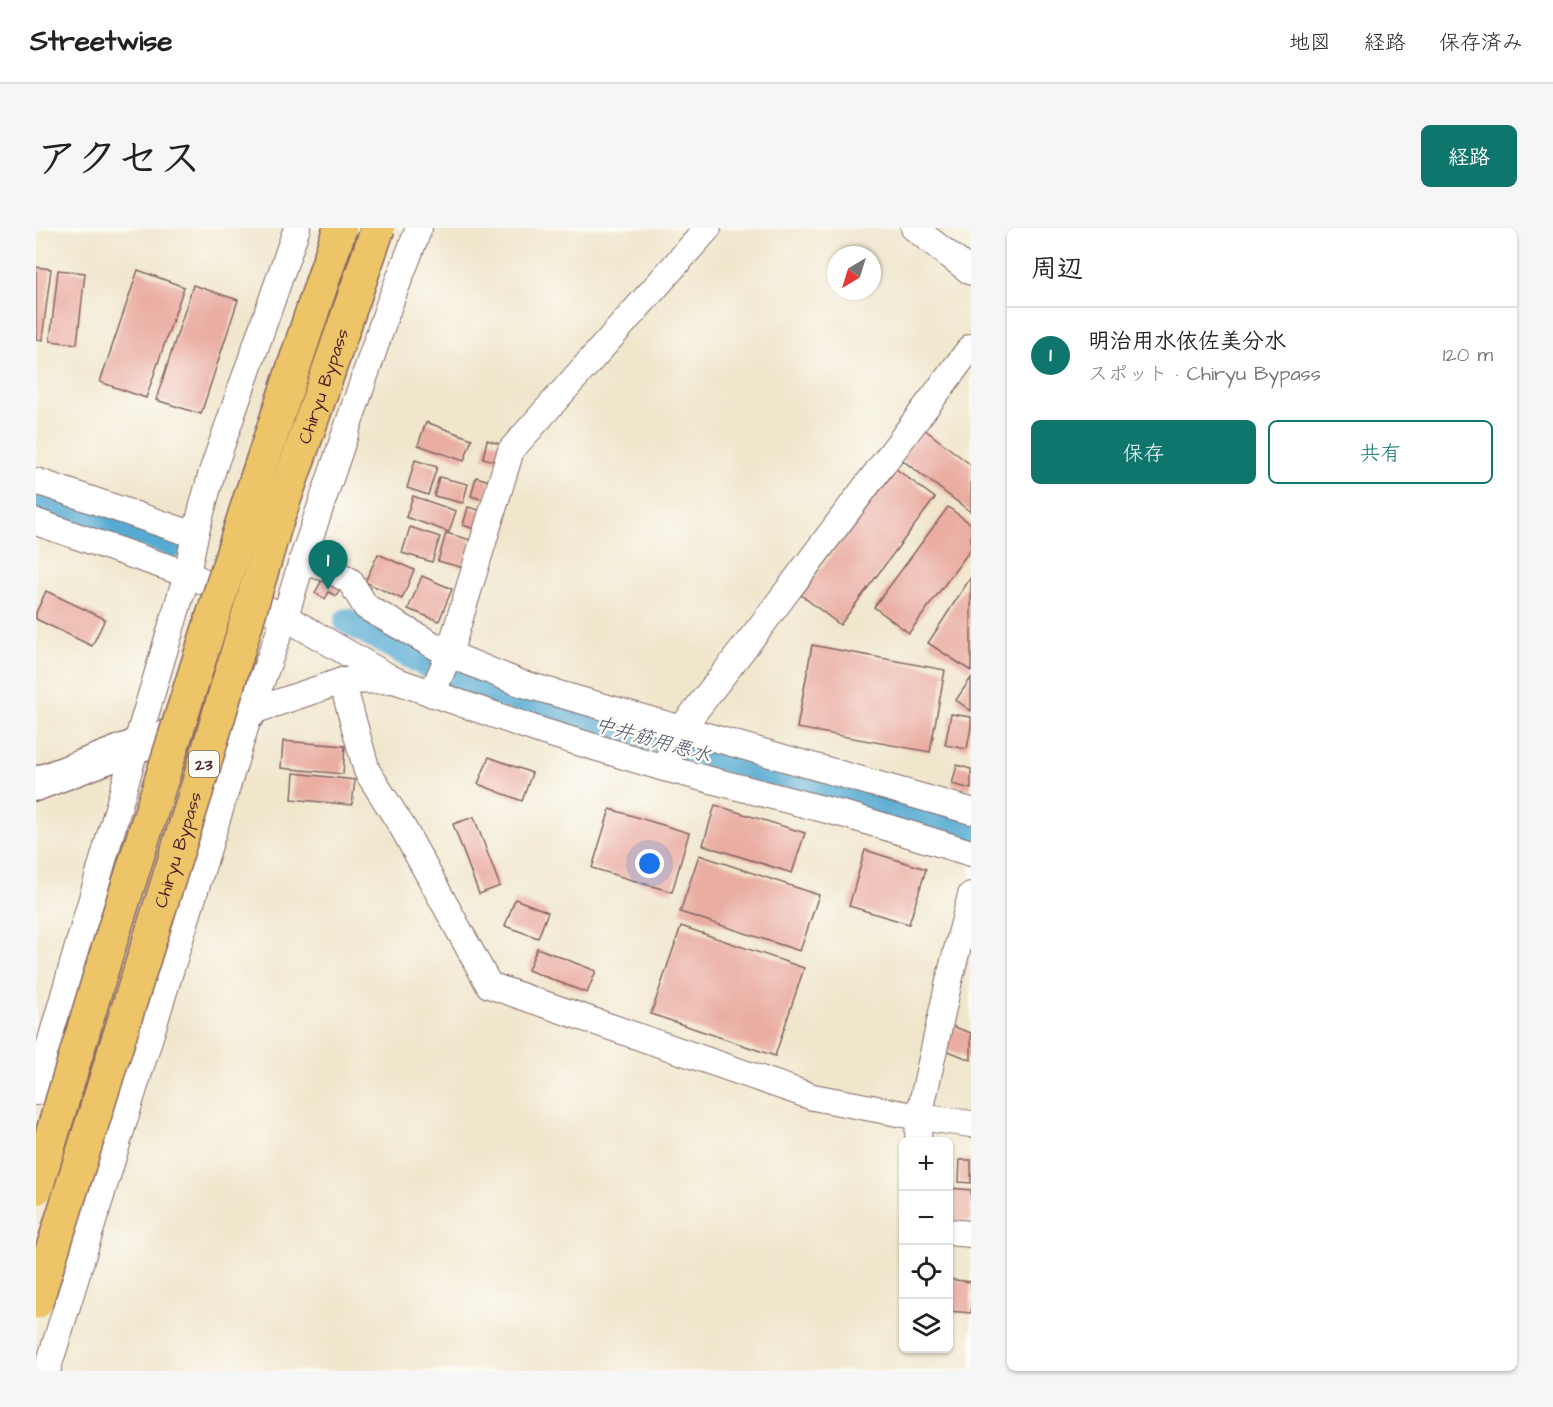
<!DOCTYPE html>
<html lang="ja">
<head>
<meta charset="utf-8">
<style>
	body { margin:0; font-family:"Architects Daughter","Klee One",sans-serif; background:#f6f6f6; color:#222 }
	.controls { position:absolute; right:18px; bottom:18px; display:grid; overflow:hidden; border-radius:9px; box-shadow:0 2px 4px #0004 }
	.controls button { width:54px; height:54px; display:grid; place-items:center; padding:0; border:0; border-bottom:2px solid #e0e0e0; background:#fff; color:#222; font:30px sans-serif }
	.compass { position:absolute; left:791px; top:18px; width:54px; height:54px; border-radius:50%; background:#fff; box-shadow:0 2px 4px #0004; rotate:218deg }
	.you { position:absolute; left:614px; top:636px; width:21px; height:21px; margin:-15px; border:4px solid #fff; border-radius:50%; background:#1a73e8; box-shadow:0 0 0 9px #1a73e833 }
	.badge { display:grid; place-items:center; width:39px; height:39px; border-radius:50%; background:#0f766e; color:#fff; font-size:20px; font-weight:700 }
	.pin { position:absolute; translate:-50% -50px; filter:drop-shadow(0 2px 3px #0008) }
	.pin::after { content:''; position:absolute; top:32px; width:21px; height:18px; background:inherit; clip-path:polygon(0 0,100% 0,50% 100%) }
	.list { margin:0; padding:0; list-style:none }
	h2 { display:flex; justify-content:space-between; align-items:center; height:78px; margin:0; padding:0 24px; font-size:26px }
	h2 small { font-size:20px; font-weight:400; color:#767676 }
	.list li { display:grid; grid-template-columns:39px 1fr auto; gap:18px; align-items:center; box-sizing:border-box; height:96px; padding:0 24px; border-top:2px solid #e0e0e0 }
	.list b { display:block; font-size:22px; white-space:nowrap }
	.list p { margin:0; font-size:20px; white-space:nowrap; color:#767676 }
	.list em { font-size:20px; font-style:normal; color:#767676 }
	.actions { display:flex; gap:12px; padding:18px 24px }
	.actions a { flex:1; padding:14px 0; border:2px solid #0f766e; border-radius:9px; text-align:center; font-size:21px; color:#0f766e }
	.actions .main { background:#0f766e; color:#fff }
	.icon { flex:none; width:33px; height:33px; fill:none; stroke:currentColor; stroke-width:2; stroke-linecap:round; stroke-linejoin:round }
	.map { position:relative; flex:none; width:935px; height:1143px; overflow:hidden; border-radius:9px }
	header { display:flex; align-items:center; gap:36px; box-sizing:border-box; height:84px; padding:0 30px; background:#fff; border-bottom:2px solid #e0e0e0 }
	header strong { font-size:28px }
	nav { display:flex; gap:33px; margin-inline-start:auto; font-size:21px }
	.intro { display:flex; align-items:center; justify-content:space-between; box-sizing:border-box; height:144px; padding:0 36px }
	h1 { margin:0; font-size:42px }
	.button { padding:15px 27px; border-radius:9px; background:#0f766e; color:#fff; font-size:21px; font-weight:700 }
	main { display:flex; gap:36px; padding:0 36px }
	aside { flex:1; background:#fff; border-radius:9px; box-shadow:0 2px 4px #0004 }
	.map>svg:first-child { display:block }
</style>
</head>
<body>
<header>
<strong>Streetwise</strong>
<nav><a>地図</a><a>経路</a><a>保存済み</a></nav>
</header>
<div class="intro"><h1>アクセス</h1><a class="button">経路</a></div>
<main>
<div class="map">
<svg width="935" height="1143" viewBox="0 0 935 1143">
	<rect width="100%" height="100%" fill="#fdfcf7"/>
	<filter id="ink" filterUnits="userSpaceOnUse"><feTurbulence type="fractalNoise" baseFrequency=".0167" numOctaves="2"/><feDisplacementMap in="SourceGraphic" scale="12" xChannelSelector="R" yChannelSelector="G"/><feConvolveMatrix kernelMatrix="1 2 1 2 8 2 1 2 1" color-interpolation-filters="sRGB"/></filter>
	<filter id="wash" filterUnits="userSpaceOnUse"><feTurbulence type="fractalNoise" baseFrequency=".008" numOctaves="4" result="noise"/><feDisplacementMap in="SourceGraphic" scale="24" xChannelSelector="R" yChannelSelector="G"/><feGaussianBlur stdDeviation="1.35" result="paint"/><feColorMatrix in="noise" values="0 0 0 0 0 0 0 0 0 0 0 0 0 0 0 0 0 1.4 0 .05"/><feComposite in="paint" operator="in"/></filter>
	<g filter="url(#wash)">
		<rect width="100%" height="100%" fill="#f0e6cc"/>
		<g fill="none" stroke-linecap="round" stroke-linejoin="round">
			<!-- canal -->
			<g stroke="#56abd2" stroke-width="26">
				<path d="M0,271l138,46"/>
				<path d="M311,393l98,54 76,27 450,128"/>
			</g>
		</g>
		<g id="blocks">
			<!-- building -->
			<g fill="#eaada2">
				<path d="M0,39l15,2 -9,71 -6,-1z"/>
				<path d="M22,42l27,3 -8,71 -27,-3z"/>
				<path d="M102,42l46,17 -38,111 -46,-16z"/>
				<path d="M157,57l45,15 -37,114 -45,-14z"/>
				<path d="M390,194l46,17 -8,22 -46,-16z"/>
				<path d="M888,201l47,36v47l-70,-53z"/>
				<path d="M451,212l16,5 -5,17 -15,-4z"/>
				<path d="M379,232l22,7 -9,28 -21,-7z"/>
				<path d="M860,241l39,29 -95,127 -39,-30z"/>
				<path d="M403,249l29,7 -5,19 -29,-7z"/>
				<path d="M440,249l14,4 -6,19 -13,-4z"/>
				<path d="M377,268l43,15 -7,21 -43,-15z"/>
				<path d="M432,279l15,4 -6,19 -14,-5z"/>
				<path d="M912,279l23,17v25l-62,84 -35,-26z"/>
				<path d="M374,299l30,10 -8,25 -30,-9z"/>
				<path d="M410,305l25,7 -7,28 -26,-7z"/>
				<path d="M342,326l36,16 -12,29 -37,-17z"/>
				<path d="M386,348l30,13 -13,32 -31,-12z"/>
				<path d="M935,349v94l-43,-28z"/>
				<path d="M287,350l18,10 -5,8 -7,-4 -4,7 -10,-6z"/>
				<path d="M10,363l59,28 -13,27 -56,-27v-6z"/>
				<path d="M776,417l133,25 -15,82 -133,-24z"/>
				<path d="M935,450v33l-15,-11z"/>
				<path d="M915,486l20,3v10l-4,22 -22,-4z"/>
				<path d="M247,513l62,5 -2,28 -62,-6z"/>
				<path d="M453,529l43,16 -10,28 -44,-17z"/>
				<path d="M921,537l14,4v20l-19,-5z"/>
				<path d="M258,545l61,7 -3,25 -60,-6z"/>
				<path d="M679,577l90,28 -13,40 -89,-28z"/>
				<path d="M574,581l79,24 -17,59 -80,-24z"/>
				<path d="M438,589l26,69 -21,8 -26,-70z"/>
				<path d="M829,622l61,19 -17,55 -60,-18z"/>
				<path d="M663,627l120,40 -19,56 -120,-39z"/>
				<path d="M479,671l33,13 -10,26 -33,-12z"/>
				<path d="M645,698l123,42 -29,88 -124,-42z"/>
				<path d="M501,720l59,23 -9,22 -59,-23z"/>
				<path d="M916,798l19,7v27l-28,-11z"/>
				<path d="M924,932h11v23l-12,-1z"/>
				<path d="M912,960l23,2v31l-23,-1z"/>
				<path d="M912,1051l23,3v31l-23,-2z"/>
			</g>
		</g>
	</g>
	<g filter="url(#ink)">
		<use href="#blocks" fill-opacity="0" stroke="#846563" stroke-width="1.5"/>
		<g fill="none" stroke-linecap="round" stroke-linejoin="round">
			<defs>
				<g id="minor">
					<path d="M672,0l-197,222 -62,204 71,29 451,128"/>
					<path d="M878,0l57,44"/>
					<path d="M0,253l159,54"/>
					<path d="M0,294l151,52 98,43 109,63"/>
					<path d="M266,333l27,8 21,12 16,26 83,47 -17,40"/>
					<path d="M306,453l25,90 36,57 86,157 324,112 106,20 52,7"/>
					<path d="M214,484l92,-31 52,-1 147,51 123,37 186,48 121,37"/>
					<path d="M628,540l17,-39 83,-107 207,-275"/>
					<path d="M0,864l100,-346 51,-172 8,-39 17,-63 85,-244"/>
					<path d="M882,914l1,-25 30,-136 22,-86"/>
					<path d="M912,1004l23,2"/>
					<path d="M11,1143l203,-659 35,-95 17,-56 87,-256 30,-77"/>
				</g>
				<path id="tertiary" d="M0,556l100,-38 114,-34"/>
			</defs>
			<!-- minor casing -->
			<use href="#minor" stroke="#846563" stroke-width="28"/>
			<!-- tertiary casing -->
			<use href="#tertiary" stroke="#846563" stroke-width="36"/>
			<!-- minor -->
			<use href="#minor" stroke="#fff" stroke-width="26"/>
			<!-- tertiary -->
			<use href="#tertiary" stroke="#fff" stroke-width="33"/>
			<defs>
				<g id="trunk-bridge">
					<path d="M0,960l68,-226 142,-451 94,-283"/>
					<path id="s1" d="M0,1074l160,-510 79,-266 103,-298"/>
				</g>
			</defs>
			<!-- trunk-bridge casing -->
			<use href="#trunk-bridge" stroke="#846563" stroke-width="36" stroke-linecap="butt"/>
			<!-- trunk-bridge -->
			<use href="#trunk-bridge" stroke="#eec469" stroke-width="33"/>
		</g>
	</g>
	<g text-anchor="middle" stroke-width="5" stroke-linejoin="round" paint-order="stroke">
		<!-- shield labels -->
		<rect fill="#fdfcf7" stroke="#806168" stroke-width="1.5" x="153" y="523" width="30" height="26" rx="4.5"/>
		<g font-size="16" font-weight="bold" fill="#4a1f2b">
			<text x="168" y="542">23</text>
		</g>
		<!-- street labels -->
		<g font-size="18" fill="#4a1f2b" stroke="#fdfcf7">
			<text dy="6" stroke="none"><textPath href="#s1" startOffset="960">Chiryu Bypass</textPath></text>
			<text dy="6" stroke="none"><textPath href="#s1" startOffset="474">Chiryu Bypass</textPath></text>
		</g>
		<!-- water labels -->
		<g font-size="20" font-style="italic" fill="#4f576e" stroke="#fdfcf7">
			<text transform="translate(617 511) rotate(16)" y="7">中井筋用悪水</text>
		</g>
	</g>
</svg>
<div class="controls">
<button>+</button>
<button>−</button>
<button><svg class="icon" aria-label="locate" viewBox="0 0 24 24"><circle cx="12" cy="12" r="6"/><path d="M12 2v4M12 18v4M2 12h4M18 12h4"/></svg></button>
<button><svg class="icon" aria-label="layers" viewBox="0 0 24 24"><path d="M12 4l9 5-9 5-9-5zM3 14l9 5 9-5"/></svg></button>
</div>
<svg class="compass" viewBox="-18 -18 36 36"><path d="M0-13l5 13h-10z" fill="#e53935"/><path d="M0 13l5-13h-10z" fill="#767676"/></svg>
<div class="you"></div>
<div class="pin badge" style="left:292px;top:362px">1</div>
</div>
<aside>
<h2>周辺<small></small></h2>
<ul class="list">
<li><span class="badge">1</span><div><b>明治用水依佐美分水</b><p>スポット · Chiryu Bypass</p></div><em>120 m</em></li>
</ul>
<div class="actions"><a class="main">保存</a><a>共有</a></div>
</aside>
</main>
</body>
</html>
